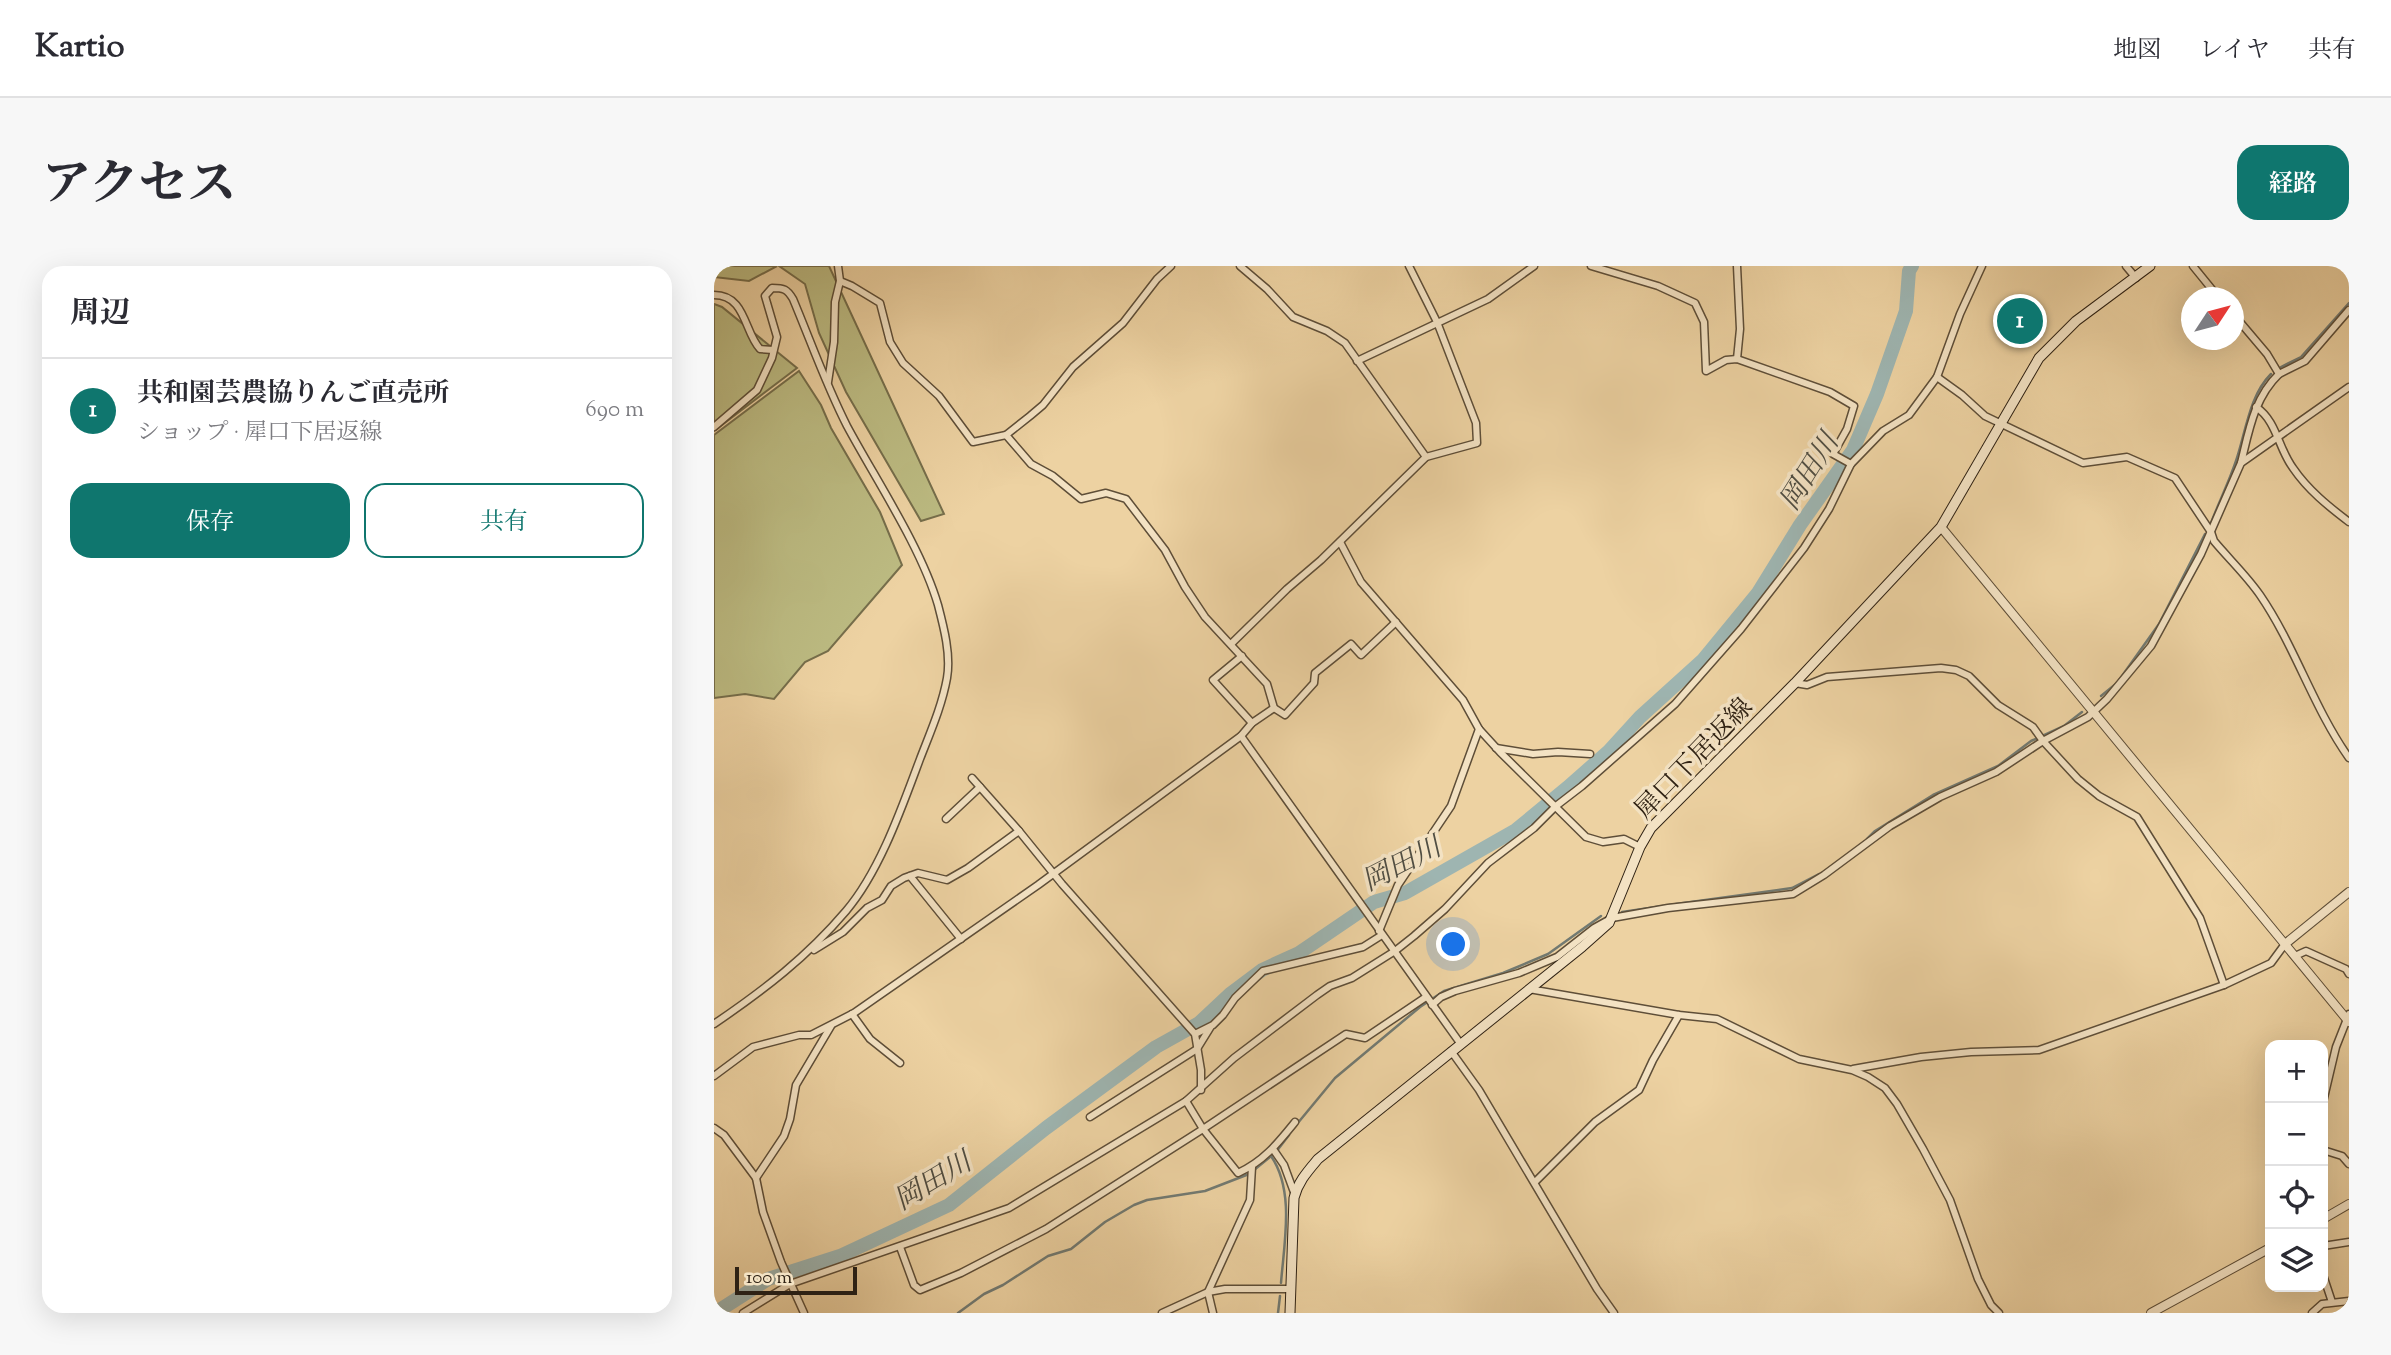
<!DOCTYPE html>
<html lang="ja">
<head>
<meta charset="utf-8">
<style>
	body { margin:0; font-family:"Sorts Mill Goudy","Noto Serif JP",serif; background:#f7f7f7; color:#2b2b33 }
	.controls { position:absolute; right:21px; bottom:21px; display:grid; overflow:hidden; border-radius:14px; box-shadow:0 7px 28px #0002 }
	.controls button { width:63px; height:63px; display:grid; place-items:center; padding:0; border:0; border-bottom:2px solid #e1e1e2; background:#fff; color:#2b2b33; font:35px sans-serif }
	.compass { position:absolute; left:1467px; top:21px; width:63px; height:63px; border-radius:50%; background:#fff; box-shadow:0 7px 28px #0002; rotate:54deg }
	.scale { position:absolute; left:21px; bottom:18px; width:122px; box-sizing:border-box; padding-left:7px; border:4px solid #2f2214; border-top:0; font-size:19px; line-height:24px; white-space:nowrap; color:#2f2214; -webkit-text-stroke:5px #f3e2c3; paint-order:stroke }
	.you { position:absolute; left:740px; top:679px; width:24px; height:24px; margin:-18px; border:5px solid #fff; border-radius:50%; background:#1a73e8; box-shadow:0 0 0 10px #1a73e833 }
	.badge { display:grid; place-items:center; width:46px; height:46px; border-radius:50%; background:#0f766e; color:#fff; font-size:23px; font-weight:700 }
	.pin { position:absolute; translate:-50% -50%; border:4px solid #fff; box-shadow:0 2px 7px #0006 }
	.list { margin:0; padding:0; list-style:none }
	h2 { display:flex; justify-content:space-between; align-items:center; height:91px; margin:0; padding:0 28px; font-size:30px }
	h2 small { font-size:23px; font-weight:400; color:#7c7c81 }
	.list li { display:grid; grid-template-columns:46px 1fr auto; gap:21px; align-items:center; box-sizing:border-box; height:105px; padding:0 28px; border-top:2px solid #e1e1e2 }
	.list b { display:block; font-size:26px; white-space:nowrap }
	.list p { margin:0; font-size:23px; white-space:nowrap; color:#7c7c81 }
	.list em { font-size:23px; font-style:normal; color:#7c7c81 }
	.actions { display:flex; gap:14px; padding:21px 28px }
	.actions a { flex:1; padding:16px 0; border:2px solid #0f766e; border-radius:21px; text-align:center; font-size:24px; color:#0f766e }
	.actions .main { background:#0f766e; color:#fff }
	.icon { flex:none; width:38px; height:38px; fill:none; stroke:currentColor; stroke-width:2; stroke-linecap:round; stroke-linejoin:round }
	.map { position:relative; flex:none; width:1635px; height:1047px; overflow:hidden; border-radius:21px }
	header { display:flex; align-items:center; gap:42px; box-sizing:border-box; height:98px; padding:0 35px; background:#fff; border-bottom:2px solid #e1e1e2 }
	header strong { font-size:33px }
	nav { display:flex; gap:38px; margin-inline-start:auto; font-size:24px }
	.intro { display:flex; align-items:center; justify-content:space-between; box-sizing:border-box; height:168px; padding:0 42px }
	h1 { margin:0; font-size:49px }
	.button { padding:18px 32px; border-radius:21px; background:#0f766e; color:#fff; font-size:24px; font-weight:700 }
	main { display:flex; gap:42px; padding:0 42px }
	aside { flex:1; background:#fff; border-radius:21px; box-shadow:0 7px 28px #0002 }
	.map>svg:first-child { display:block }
</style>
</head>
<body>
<header>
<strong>Kartio</strong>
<nav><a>地図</a><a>レイヤ</a><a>共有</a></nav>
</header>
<div class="intro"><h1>アクセス</h1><a class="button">経路</a></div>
<main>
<aside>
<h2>周辺<small></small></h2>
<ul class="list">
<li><span class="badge">1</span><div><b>共和園芸農協りんご直売所</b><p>ショップ · 犀口下居返線</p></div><em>690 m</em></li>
</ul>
<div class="actions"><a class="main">保存</a><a>共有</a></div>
</aside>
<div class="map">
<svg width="1635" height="1047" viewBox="0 0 1635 1047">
	<rect width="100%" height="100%" fill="#edd2a2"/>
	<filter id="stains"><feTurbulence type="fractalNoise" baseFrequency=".00286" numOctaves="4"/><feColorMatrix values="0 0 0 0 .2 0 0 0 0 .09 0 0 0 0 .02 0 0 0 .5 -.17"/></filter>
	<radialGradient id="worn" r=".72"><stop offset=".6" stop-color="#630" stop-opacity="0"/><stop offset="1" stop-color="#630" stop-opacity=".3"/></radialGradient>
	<!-- green -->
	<g fill="#bcbb82" stroke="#766e4b" stroke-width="2">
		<path d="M0,0h63l-28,15 -35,-4z"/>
		<path d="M65,0h50l115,248 -23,7 -75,-129 -27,-59 -14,-49z"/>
		<path d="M0,38l8,3 75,61 -83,63z"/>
		<path d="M85,105l22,34 10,23 49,84 22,53 -74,86 -23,11 -31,37 -29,-5 -31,4v-263z"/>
	</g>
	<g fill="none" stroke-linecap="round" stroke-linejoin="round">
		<!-- stream -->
		<g stroke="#727a72" stroke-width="2.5">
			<path d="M1567,101l20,-10 48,-54"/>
			<path d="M1497,257c8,-21 18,-41 25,-62 10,-29 13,-65 35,-87"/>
			<path d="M1387,430l16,-13 42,-59 46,-90"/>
			<path d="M1153,573l8,-8 58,-36 65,-29 33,-25 33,-15 18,-14"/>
			<path d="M955,639l123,-17 27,-14"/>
			<path d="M908,646l41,-6"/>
			<path d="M583,858l38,-46 85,-71 24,-16 59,-18 45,-19 53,-38"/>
			<path d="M557,890c24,35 13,87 10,127"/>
			<path d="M540,904l22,-18 13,-17"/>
			<path d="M244,1047l26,-19 19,-9 45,-29 23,-7 34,-27 29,-17 13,-5 58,-9 44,-17"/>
			<path d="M564,1047l2,-17"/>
		</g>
		<!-- river -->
		<path stroke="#9eb5b1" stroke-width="14" d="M1,1047l53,-34 72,-23 109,-51 97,-77 110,-81 43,-24 31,-29 32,-24 37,-17 75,-51 31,-9 111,-63 51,-42 42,-37 31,-34 63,-57 55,-67 42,-68 53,-75 24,-56 29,-83 3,-40 3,-5"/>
		<defs>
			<g id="minor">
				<path d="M526,0l27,23 26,28 34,14 18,12 81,114"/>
				<path d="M877,0l67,20 37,17 9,19 2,49 20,-11 11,-1 93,33 24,14 -7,23 -14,25 18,10"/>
				<path d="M1023,0l3,63 -3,30"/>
				<path d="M1412,0l10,12"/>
				<path d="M1479,0l26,32"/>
				<path d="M126,15l12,5 28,17 10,39 13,21 36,33 34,46 33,-7 24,-19 13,-11 30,-38 50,-44 34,-44 14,-13"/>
				<path d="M0,29c32,0 30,37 46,54l13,1"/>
				<path d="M1520,49l33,39 12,20 26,-13 44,-51"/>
				<path d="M643,95l131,-62 46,-33"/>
				<path d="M1223,111l25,18 23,21 98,47 44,-6 48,21 36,54 3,9c15,18 33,35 46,54 35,51 53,112 89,163"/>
				<path d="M114,116l6,-40 1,-40 5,-21 -2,-15"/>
				<path d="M1542,141c21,14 22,41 37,61 15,22 35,38 56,54"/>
				<path d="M0,161l43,-37 15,-32 5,-21 -12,-41 7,-8c12,0 15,1 21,11 18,43 33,86 54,127 29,54 74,121 91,179 6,23 13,50 9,73 -5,28 -17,55 -27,81 -18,48 -40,112 -74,152 -39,46 -82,79 -132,113"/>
				<path d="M292,169l25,29 22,12 28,23 25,-6 20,6 39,51 20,37 20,30 62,67 7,24 11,7 29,-32 1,-10 36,-29 10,11 35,-33"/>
				<path d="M1527,197c8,-32 13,-65 38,-89"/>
				<path d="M626,276l21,40 102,118 16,29 21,23 86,85 17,5 21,-3 16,8"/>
				<path d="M517,378l56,-55 34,-29 105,-103 51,-14 -1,-20 -39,-101 -28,-56"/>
				<path d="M528,390l-29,24 39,43"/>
				<path d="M1081,417l12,2 20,-8 114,-9 15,2 13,6 29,29 35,22 10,14 35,38 21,17 38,21 63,101 24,67"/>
				<path d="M527,470l219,307"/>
				<path d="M782,482l37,6 25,-2 32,2"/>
				<path d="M258,512l47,53"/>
				<path d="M232,553l34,-32"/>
				<path d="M196,610l51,63"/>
				<path d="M665,665l19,-46 53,-79 28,-77"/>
				<path d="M100,684l29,-18 24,-24 15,-8 9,-14 13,-8 14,-5 29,7 21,-12 51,-37 43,53 133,150 6,36v20"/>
				<path d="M1581,690l11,-5 40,18 3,5"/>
				<path d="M815,723l150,26 38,4 82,40 53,11 16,7 17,11 12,16 26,45 27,51 28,79 13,26 8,8"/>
				<path d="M718,739l9,-8 14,-6 64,-18 38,-16 37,-29 18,-10 56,-10 125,-14 31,-19 66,-49 50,-29 56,-25 47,-31 45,-24 19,-18 44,-53 50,-92 40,-91 108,-76"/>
				<path d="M138,748l18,25 30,24"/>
				<path d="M481,768l18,-9 10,-10 12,-17 28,-27 100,-24 19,-12"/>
				<path d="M737,785l28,39 118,199 17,24"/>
				<path d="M1139,803l68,-12 50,-5 68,-2 185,-65 47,-22 14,-19"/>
				<path d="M0,810l39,-29 46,-12h12l43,-22 184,-128 203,-149 11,-13 22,-15"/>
				<path d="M472,835l17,28 35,44c26,-12 40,-30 57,-51"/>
				<path d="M1609,836l13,-55 13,-33"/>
				<path d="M376,851l107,-68 13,-21"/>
				<path d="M0,862l10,7 32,43 7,34 18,50 23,51"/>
				<path d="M559,883l11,16 11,30"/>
				<path d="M1609,884l19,6 7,8"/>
				<path d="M42,912l28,-42 6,-17 6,-34 35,-59"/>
				<path d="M821,916l60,-60 44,-32 14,-30 26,-45"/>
				<path d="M1609,980l26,-4"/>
				<path d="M186,981l14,38 6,5 41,-17 85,-44 157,-100 143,-95 19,4 61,-41"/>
				<path d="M1609,1009l9,27"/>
				<path d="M29,1047l47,-29 219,-76 177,-107 48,-43 83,-63 13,-9 22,-8 43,-27 19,-15 31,-27 43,-46 46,-35 22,-22 26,-20 93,-82 66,-75 63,-81 25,-39 22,-45 32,-33 26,-16 28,-38 23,-63 22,-48"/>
				<path d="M448,1047l46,-21 17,-3h65"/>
				<path d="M499,1047l-5,-21 42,-92 2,-33"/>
				<path d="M1598,1047l10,-9 27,-3"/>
			</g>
			<g id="tertiary">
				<path d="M1227,261l408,495"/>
				<path d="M1571,678l64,-52"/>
				<path d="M1609,953l26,-15"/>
				<path d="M1437,1047l119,-65"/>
			</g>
			<path id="secondary" d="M576,1047l4,-115c4,-16 13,-26 24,-39l264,-212 27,-24 31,-76 11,-19 144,-145 146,-156 98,-169 37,-37 74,-55"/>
		</defs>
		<!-- minor casing -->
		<use href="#minor" stroke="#5e4e38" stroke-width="9"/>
		<!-- tertiary casing -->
		<use href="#tertiary" stroke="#5e4e38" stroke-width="10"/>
		<!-- secondary casing -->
		<use href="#secondary" stroke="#2f2214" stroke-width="11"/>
		<!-- minor -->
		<use href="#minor" stroke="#f3e2c3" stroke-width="6"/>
		<!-- tertiary -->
		<use href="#tertiary" stroke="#f3e2c3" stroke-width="8"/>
		<!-- secondary -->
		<use href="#secondary" stroke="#f3e2c3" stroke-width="9"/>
	</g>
	<g text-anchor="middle" stroke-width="7" stroke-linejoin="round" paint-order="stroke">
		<!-- street labels -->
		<g font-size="26" fill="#2f2214" stroke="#f3e2c3">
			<text transform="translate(979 492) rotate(-46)" y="9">犀口下居返線</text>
		</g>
		<!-- water labels -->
		<g font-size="28" font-style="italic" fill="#504e43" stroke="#f3e2c3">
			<text transform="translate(1094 205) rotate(-58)" y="10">岡田川</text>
			<text transform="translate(687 597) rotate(-27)" y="10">岡田川</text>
			<text transform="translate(218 914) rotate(-31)" y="10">岡田川</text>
		</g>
	</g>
	<rect width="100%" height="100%" filter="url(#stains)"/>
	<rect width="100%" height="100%" fill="url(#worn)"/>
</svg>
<div class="controls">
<button>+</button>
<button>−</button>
<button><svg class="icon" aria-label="locate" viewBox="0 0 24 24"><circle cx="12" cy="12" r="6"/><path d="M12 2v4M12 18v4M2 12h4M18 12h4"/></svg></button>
<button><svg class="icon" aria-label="layers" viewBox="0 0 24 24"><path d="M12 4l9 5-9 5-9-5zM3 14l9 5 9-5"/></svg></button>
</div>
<svg class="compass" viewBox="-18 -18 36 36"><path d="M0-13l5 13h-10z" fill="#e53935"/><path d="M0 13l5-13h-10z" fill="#7c7c81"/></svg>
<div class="scale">100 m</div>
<div class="you"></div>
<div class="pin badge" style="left:1306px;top:55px">1</div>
</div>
</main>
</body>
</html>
